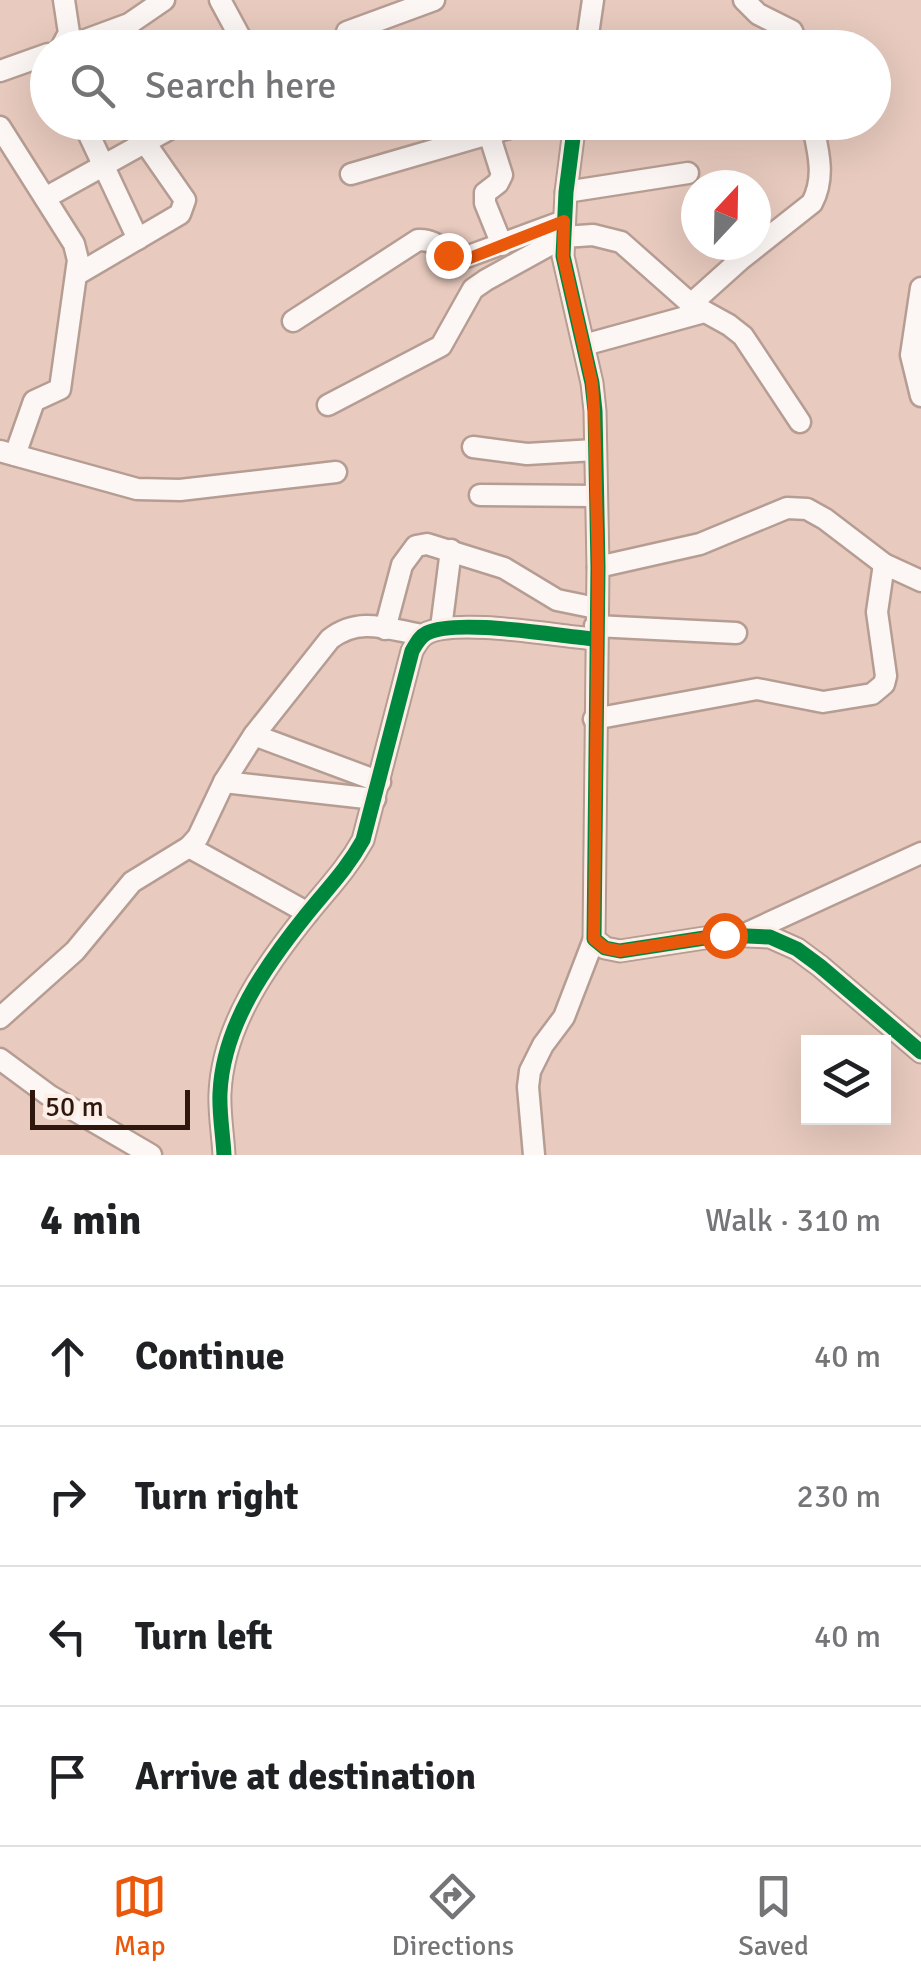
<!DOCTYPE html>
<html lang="en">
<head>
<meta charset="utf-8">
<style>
	body { margin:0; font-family:Signika,sans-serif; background:#f6f6f6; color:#202124 }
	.controls { position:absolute; right:30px; bottom:30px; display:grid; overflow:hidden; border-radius:0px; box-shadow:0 10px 40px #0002 }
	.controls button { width:90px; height:90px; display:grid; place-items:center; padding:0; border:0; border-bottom:2px solid #e0e0e0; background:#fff; color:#202124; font:50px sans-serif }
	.compass { position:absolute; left:681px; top:170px; width:90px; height:90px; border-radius:50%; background:#fff; box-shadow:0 10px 40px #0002; rotate:22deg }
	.scale { position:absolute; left:30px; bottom:25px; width:160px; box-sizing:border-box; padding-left:10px; border:5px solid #30170d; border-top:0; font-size:28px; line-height:35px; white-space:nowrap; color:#30170d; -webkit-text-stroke:8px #fdeee8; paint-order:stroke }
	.stop { position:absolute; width:30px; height:30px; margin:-22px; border:8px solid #ea580c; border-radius:50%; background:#fff }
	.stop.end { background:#ea580c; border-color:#fff; box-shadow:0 2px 10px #0008 }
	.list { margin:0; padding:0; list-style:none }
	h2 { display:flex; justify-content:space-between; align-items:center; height:130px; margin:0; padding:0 40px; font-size:42px }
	h2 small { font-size:32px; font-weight:400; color:#757577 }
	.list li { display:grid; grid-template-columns:65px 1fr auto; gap:30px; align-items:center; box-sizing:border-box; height:140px; padding:0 40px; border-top:2px solid #e0e0e0 }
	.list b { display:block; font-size:38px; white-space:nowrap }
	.list em { font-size:32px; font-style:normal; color:#757577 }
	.icon { flex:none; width:55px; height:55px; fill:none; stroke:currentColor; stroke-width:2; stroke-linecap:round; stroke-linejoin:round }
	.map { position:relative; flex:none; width:921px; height:1155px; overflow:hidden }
	.search { position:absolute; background:#fff; box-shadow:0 10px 40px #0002; left:30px; right:30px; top:30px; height:110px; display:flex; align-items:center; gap:25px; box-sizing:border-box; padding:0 35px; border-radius:55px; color:#757577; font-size:38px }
	.sheet { height:690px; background:#fff }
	nav { display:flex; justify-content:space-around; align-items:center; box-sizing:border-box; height:140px; border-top:2px solid #e0e0e0; background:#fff; font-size:28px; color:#757577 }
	nav a { display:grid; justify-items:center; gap:5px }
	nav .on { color:#ea580c }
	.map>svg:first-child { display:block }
</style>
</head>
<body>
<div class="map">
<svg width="921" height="1155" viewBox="0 0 921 1155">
	<rect width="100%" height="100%" fill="#e8cabe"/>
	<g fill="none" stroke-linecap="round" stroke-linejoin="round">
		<defs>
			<g id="street">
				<path d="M220,0l26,48"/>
				<path d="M744,0l14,14 34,17 6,17"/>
				<path d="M347,32l87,-32"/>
				<path d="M61,48l8,-15 -5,-33"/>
				<path d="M64,48l65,-24 35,-24"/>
				<path d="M586,48l7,-48"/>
				<path d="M0,71l48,-17"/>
				<path d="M83,122l55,117"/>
				<path d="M575,122l-9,70 -3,64 29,127 3,28 3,156 -4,372 11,9 15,3 104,-16 46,2 27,12 23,17 101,86"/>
				<path d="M0,127l74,117 4,16 -18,129 -26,12 -19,54"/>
				<path d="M489,134l13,41 -4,8 -13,10v10l17,42"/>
				<path d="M351,174l179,-52"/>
				<path d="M566,192l122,-19"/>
				<path d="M45,198l137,-76"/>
				<path d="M78,274l102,-60 5,-14 -39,-56"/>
				<path d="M921,288l-10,67 10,41"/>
				<path d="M691,304l49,-44 72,-57c14,-26 6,-53 0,-81"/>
				<path d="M293,321l125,-81c19,-1 24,12 40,20l106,-39"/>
				<path d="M584,345l120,-33"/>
				<path d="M328,405l113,-59 32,-57 13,-9 78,-43 29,-2 28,7 70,62 38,21 14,11 57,86"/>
				<path d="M473,447l54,7 68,-4"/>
				<path d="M0,451l137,38 43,1 156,-18"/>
				<path d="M480,495l115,1"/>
				<path d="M598,567l102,-23 87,-36 20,1 18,10 59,45 37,17"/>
				<path d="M595,626l141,7"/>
				<path d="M441,628l10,-78"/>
				<path d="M385,629l17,-64 14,-19 11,-2 77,24 53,32 39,8"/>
				<path d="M594,719l163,-30 66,13 49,-8 12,-10 2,-8 -9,-64 7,-48"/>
				<path d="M254,735l126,47"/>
				<path d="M224,782l151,17"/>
				<path d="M189,847l119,66"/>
				<path d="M747,933l174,-80"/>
				<path d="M0,1018l75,-67 57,-69 57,-35 9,-10 26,-55 30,-47 76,-96c29,-23 58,-10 92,-4"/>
				<path d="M0,1059l50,37 101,59"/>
				<path d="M224,1155c-1,-20 -5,-42 -4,-62 3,-68 46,-128 87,-179 20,-25 40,-45 56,-74l49,-189c5,-8 7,-14 15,-18 31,-15 130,3 168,6"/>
				<path d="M534,1155l-6,-68 2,-16 13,-26 21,-28 30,-78"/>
			</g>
		</defs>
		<!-- street casing -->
		<use href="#street" stroke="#b69d93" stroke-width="25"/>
		<!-- street -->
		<use href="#street" stroke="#fcf7f5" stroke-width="20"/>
		<defs>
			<g id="cycleway">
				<path d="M575,122l-9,70 -3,64 29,127 3,28 3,156 -4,372 11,9 15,3 104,-16 46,2 27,12 23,17 101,86"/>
				<path d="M224,1155c-1,-20 -5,-42 -4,-62 3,-68 46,-128 87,-179 20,-25 40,-45 56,-74l49,-189c5,-8 7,-14 15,-18 31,-15 130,3 168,6"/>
			</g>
		</defs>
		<!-- cycleway casing -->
		<use href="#cycleway" stroke="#fdeee8" stroke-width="21"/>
		<!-- cycleway -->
		<use href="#cycleway" stroke="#00873e" stroke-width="15"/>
	</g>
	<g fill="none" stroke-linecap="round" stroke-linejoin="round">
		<!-- route -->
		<path stroke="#ea580c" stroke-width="12" d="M448,255l10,5 12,-2 94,-37 -1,35 29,127 2,27 4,158 -4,371 11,9 15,3 104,-16"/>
	</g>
</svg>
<div class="controls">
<button><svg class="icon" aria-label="layers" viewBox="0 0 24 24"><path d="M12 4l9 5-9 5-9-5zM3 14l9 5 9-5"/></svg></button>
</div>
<svg class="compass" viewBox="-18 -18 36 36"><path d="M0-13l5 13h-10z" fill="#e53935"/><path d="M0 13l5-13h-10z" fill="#757577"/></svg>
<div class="scale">50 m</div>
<div class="stop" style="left:724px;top:935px"></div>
<div class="stop end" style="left:448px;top:255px"></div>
<div class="search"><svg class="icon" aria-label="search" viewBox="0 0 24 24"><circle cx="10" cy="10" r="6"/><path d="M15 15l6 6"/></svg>Search here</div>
</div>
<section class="sheet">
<h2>4 min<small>Walk · 310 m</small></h2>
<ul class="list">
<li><svg class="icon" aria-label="ahead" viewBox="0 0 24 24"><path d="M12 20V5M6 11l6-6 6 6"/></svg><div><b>Continue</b></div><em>40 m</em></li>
<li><svg class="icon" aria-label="right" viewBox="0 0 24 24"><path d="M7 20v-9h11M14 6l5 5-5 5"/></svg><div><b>Turn right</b></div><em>230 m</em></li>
<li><svg class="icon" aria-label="left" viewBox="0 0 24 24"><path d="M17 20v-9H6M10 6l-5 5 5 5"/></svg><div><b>Turn left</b></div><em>40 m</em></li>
<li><svg class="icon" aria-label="arrive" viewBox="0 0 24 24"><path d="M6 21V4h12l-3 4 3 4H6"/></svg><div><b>Arrive at destination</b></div></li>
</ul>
</section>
<nav>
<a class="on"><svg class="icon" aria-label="map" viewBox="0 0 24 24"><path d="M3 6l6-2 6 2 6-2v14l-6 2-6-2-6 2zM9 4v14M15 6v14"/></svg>Map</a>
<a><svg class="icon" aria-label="directions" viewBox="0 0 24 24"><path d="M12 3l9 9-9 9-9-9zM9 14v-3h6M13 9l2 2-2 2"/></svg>Directions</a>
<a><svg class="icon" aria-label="saved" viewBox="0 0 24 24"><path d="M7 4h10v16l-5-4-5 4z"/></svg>Saved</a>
</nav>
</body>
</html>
